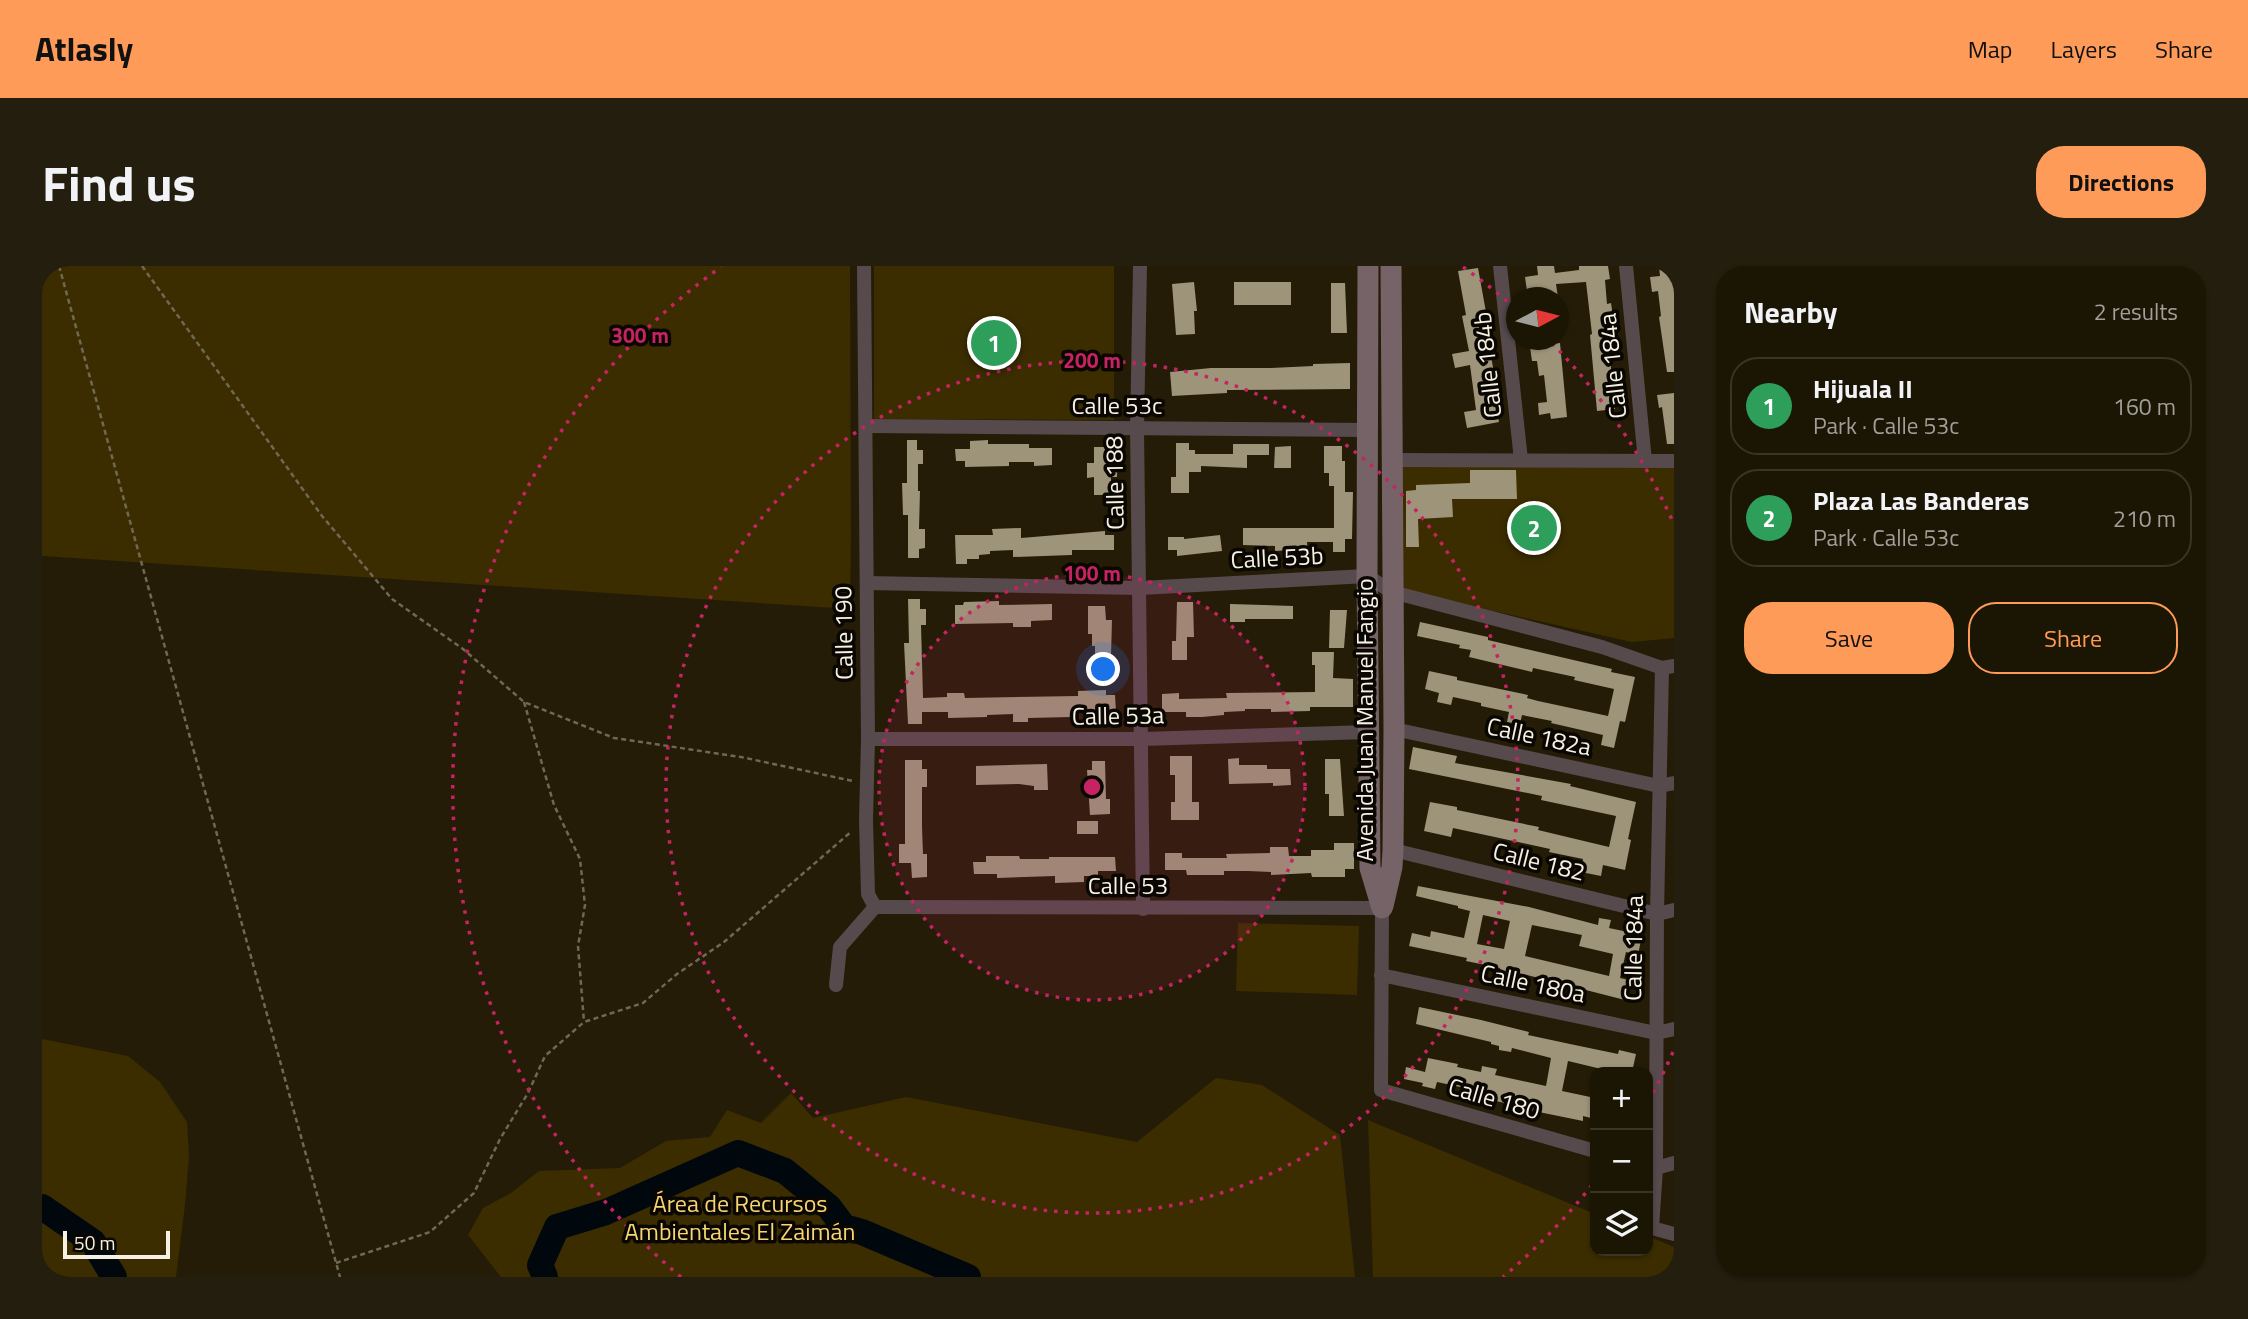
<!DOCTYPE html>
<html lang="en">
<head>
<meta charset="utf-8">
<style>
	body { margin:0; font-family:"Titillium Web",sans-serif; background:#241e0e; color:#f1f3f6 }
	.controls { position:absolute; right:21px; bottom:21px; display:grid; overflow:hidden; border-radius:14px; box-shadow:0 2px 5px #0004 }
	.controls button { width:63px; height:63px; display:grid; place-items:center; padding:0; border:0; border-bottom:2px solid #393426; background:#1b1504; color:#f1f3f6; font:35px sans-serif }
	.compass { position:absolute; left:1464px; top:21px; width:63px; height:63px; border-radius:50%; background:#1b1504; box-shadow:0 2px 5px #0004; rotate:83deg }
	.scale { position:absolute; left:21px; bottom:18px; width:107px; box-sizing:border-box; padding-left:7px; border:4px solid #f6f1e4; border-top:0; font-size:19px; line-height:24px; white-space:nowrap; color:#f6f1e4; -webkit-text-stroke:5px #0a0702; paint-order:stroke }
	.you { position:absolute; left:1062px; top:404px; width:24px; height:24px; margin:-18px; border:5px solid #fff; border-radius:50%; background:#1a73e8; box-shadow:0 0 0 10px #1a73e833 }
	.badge { display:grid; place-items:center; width:46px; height:46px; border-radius:50%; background:#fe9b58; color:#fff; font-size:23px; font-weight:700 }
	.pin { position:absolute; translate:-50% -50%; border:4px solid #fff; box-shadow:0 2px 7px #0006 }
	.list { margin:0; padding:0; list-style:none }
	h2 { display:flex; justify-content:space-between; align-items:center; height:91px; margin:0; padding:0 28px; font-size:30px }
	h2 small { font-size:23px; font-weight:400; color:#a09f9a }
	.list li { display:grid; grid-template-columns:46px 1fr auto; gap:21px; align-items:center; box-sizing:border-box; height:98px; margin:0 14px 14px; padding:0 14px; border:2px solid #393426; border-radius:28px }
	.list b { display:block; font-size:26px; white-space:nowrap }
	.list p { margin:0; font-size:23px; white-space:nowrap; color:#a09f9a }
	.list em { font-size:23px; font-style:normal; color:#a09f9a }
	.actions { display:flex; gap:14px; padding:21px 28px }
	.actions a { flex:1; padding:16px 0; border:2px solid #fe9b58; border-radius:28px; text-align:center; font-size:24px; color:#fe9b58 }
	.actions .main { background:#fe9b58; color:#111 }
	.icon { flex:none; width:38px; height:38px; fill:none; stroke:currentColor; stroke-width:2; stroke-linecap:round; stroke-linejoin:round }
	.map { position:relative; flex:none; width:1632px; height:1011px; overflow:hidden; border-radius:28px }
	header { display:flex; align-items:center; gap:42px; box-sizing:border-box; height:98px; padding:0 35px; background:#fe9b58; color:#111 }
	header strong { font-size:33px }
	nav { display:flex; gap:38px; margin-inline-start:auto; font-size:24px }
	.intro { display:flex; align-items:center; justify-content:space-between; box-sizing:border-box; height:168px; padding:0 42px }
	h1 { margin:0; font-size:49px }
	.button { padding:18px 32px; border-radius:28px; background:#fe9b58; color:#111; font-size:24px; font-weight:700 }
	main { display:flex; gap:42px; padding:0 42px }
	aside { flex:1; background:#1b1504; border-radius:28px; box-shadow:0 2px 5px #0004 }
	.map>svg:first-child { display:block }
</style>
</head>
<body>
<header>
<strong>Atlasly</strong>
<nav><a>Map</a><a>Layers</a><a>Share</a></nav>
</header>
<div class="intro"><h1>Find us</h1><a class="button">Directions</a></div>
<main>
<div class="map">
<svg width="1632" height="1011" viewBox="0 0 1632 1011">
	<rect width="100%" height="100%" fill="#241c06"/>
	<!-- green -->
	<g fill="#3b2d00">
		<path d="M0,0h808l1,270 -1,73 -808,-53z"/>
		<path d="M832,0h240v154l-240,-1z"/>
		<path d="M1352,197l280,3v172l-42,4 -237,-53z"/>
		<path d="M1196,657l121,3 -2,69 -121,-4z"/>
		<path d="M0,773l86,17 32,26 27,40 2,34 -4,49 -9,72h-134z"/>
		<path d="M1174,812l46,7 78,50 15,142h-854l-33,-42 15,-27 28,-15 28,-22 81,-3 46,-27 44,-4 17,-27 34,13 30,-30 22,25 93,-21 231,45z"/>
		<path d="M1326,854l227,94v37h53v-15l26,11v30h-301z"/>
	</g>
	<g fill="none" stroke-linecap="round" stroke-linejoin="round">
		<!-- river -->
		<g stroke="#00070d" stroke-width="26">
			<path d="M0,941l51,35 21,35"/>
			<path d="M503,1011l-5,-12 17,-38 49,-15 132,-59 47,18 44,36 15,20 18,5 106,45"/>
		</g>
	</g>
	<!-- building -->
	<g fill="#9d947a" fill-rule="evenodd">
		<path d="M1495,0h17l1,7 24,-3v-4h29l2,13 -5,1 2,24 4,-1 2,13 -4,1 1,8 -3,1 8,83 -18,2 -7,-76 2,-1 -6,-52 -30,2 2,14h-30l-3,-21 13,-2z"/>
		<path d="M1617,0h15v106h-7l-8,-55 2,-1 -3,-25 -6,1 -2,-15 10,-1z"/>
		<path d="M1436,2l12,66 -3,1 8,43 -5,1 9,43 -32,6 -3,-16 12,-2 -6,-45 -15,3 -3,-14 17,-3 -7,-35 4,-1 -8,-44z"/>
		<path d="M1152,16l3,29h-3l1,23 -19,1 -4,-51z"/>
		<rect x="1192" y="16" width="57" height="23"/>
		<path d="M1289,17h14l2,50h-16z"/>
		<path d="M1518,77l7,74 -16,2 -1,-6 -11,2 -1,-12 9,-1 -3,-27 -5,1 -2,-15h-5l-2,-14z"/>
		<path d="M1308,97v26l-123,1v3l-55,3 -2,-24 41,-4h60l42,-2v-2z"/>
		<path d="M1632,127v51h-7l-5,-37 -3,1 -2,-13z"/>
		<path d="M865,174h10v10h6v14h-5v27h2l-1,38h6v19l-6,1v9h-11v-43h-5l-1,-32h5z"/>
		<path d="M946,174v4h41v4h23v17l-18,1v-4h-25v4l-44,1v-6h-9l-1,-12h15v-8z"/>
		<path d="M1134,177h13v7h6v4h38v-10h36v11h-22v13l-46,-2v6h-12v21h-18v-16h5z"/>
		<path d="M1249,180v22h-17l1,-21z"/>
		<path d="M1282,180h18v15h3v31h8l-1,47h-7v13h-12v-10h-26l1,15h-17v-7l-16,1v-5l-32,-1v-17h91v-42h-5v-13h-5z"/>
		<path d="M1052,181h24l-1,30h-6v18h-17v-18l-7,1v-15h7z"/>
		<path d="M1428,204h46l1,29h-65l1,18 -35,2 1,28h-13v-56l10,-1v-5l54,-2z"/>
		<path d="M979,262v10l84,-7v4h9v15h-42v5l-59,2v-7l-23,1v3l-11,1v4h-12v5h-11l-1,-29h38l-1,-6z"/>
		<path d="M1178,269l2,16 -45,5v-6h-9v-13h16v2z"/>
		<path d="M866,333h12v10h6v16h-5l2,73 24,-1v-4h17l1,5 113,-2v-5l28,-1v5h9l1,17 -45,1v4l-43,1v4h-15v-8l-26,1v2l-39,1v-6h-26v12h-14l-4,-81h5z"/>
		<path d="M957,335v4l53,-1v16l-21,1v6h-18v-4l-58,1v-19h8l1,-3z"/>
		<path d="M1135,336h16l1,35h-7v23h-15v-19h4z"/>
		<path d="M1188,338l63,2v13h-48v3h-15z"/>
		<path d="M1046,340h17l1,14h6l-1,36h-16v-10h-3v-12h-4z"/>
		<path d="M1288,344h17l-3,38h-15z"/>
		<path d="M1378,356l68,15v3l124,29 -1,3 24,5 -10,45 -5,-1 -6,27 -13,-3 2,-10 -52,-12 1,-2 -30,-6 -2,9 -13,-2 2,-10 -28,-6v-3l-28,-6 -2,8 -14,-3 2,-9 -14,-4 4,-18 28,6v3l71,15 -1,3 11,3 70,15 6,-27 -40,-9 1,-3 -42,-9 -1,4 -63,-15 2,-7 -12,-2 1,-3 -43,-9z"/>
		<path d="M1270,386h22l-1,26 20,1v28h-43v4l-39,1v-3h-26v2l-21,1v3l-22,2h-16v-5h-24v-18l17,-1v6l48,-1 -1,-5 89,-1v-27h-3z"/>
		<path d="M1371,481l44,9 -2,7 116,21 -1,2 66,16 -8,37 3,1 -6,30 -22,-5 -2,11 -20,-4 2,-13 -34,-7 1,-3 -97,-21 -2,9 -27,-6 6,-29 27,5v3l82,17 -1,3 71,17 7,-31 -75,-16 1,-4 -133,-27z"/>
		<path d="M1128,490h22v46h7v18h-28v-18h4v-27h-5z"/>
		<path d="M1197,492v7h28v4h23l1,16 -18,1v-3l-44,1 -1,-25z"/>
		<path d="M1283,493h15l4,57h-15v-22h-4z"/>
		<path d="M863,494h17v9h5v18h-5v40l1,27h4v23l-15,1 -1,-15h-12v-19h6z"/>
		<path d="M1050,495h13l1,38h4v15l-20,1 -3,-45h5z"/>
		<path d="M1005,498l1,26h-14v-4l-15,-2 -43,1v-19z"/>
		<rect x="1035" y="555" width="21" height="13"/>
		<path d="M1292,577h20v26h-9v8h-33l-1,-4 -40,2v-3l-23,-1h-24v4h-37l-1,-5h-21v-17h17v5h45l-1,-4 44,-1v-6h18l1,9h22v-6h23z"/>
		<path d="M944,590h33l1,3h29v-2h66l1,14h-18v5h-14v6l-29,1v-7l-58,2v-4h-23l-1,-12h13z"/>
		<path d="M1376,620l111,21 69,18 1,-7 12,2 -2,8 33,7 -4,20 -12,-3 -6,26 9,2 -4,20 -106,-27 -2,11 -19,-4 2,-12 -34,-7 1,-3 -58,-12 3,-13 18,4 1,-6 33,7 6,-27 -12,-3v-2l-42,-10zM1441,649l27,6 -6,28 -27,-5zM1490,659l50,10 -3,11 34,8 -4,22 -84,-20z"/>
		<path d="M1377,741l62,13 48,12 -1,3 42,9 48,10 1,-4 17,4 -4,18h-18l-46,-11 -6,30 33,7v21l-12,-3v5l-78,-16v-2l-28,-6 1,-5 -13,-4 -28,-6 -2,7 -13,-3 1,-3 -19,-4 2,-12 19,5 3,-14 30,6 -1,3 24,5 1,-6 15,3 -2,6 51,11 5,-28 -39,-10 -1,4 -12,-2v-4l-8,-2v-2l-75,-18z"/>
	</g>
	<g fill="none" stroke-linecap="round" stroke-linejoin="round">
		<!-- path -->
		<g stroke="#6f6855" stroke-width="2.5" stroke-dasharray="5 3.5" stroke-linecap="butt">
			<path d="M17,0l281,1011"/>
			<path d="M100,0l180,250 70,83 71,50 61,53 90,36 127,19 112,24"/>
			<path d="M482,436l30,103 26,54 5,46 -7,41 6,76"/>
			<path d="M294,997l94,-31 44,-39 26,-54 28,-46 17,-37 39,-34 59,-19 34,-29 47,-32 128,-111"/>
		</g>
		<!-- street -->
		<g stroke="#564a4d" stroke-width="14">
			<path d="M822,0l4,473 -2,81 2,74 7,13"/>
			<path d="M1098,0l-3,163 6,480"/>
			<path d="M1458,0l21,194"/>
			<path d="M1584,0l19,195"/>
			<path d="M825,160l501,4"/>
			<path d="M1350,194l282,1"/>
			<path d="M825,317l273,5 227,-12 25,16 210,55 60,21 12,-2"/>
			<path d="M1620,402l-5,246 -1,254 -4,60 22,6"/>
			<path d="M1352,463l265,57 15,-3"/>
			<path d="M826,473h274l226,-7"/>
			<path d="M1351,584l264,64 17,-4"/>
			<path d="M833,641l507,1 -1,182 214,61"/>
			<path d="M1339,709l275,58 18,-4"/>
			<path d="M794,719l4,-38 35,-40"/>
			<path d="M1607,900l7,2 18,-5"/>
		</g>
		<!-- secondary -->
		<g stroke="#766368" stroke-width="21">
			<path d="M1326,0l-1,310 3,292 12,40"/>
			<path d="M1341,640l9,-39 1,-17 1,-121 -3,-463"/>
		</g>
	</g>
	<!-- distance rings -->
	<circle cx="1050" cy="521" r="213" fill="#c52362" fill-opacity=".12"/>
	<g fill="none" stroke="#c52362" stroke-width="3.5" stroke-dasharray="3.5 7">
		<circle cx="1050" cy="521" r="213"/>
		<circle cx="1050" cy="521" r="426"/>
		<path d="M1631 786A639 639 0 0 1 1606 836M1550 919A639 639 0 0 1 1461 1011M639 1011A639 639 0 0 1 679 1M1421 1A639 639 0 0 1 1473 42M1510 77A639 639 0 0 1 1631 256"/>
	</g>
	<g text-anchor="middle" stroke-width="7" stroke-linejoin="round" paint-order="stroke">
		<!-- street labels -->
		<g font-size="24" fill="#f6f1e4" stroke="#0a0702">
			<text transform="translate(1446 99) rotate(-96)" y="8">Calle 184b</text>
			<text transform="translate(1571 100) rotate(-96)" y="8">Calle 184a</text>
			<text x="1075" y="148">Calle 53c</text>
			<text transform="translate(1073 217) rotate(-91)" y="8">Calle 188</text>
			<text transform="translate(1235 292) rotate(-3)" y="8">Calle 53b</text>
			<text transform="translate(802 367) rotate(-91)" y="8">Calle 190</text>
			<text transform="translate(1076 450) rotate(-1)" y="8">Calle 53a</text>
			<text transform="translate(1323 454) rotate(-90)" y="8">Avenida Juan Manuel Fangio</text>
			<text transform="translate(1497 471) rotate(12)" y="8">Calle 182a</text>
			<text transform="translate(1497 596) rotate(14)" y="8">Calle 182</text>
			<text x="1086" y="628">Calle 53</text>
			<text transform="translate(1592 682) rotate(-89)" y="8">Calle 184a</text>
			<text transform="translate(1491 718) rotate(12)" y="8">Calle 180a</text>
			<text transform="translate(1452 833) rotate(16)" y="8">Calle 180</text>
		</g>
		<!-- park labels -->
		<g font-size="24" fill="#f8d570" stroke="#0a0702">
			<text x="698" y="946">Área de Recursos<tspan x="698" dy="28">Ambientales El Zaimán</tspan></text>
		</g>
	</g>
	<circle cx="1050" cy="521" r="10" fill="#c52362" stroke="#0a0702" stroke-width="3.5"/>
	<g font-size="21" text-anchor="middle" font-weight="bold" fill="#c52362" stroke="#0a0702" stroke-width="7" stroke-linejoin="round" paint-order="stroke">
		<text x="598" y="77">300 m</text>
		<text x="1050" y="102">200 m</text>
		<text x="1050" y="315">100 m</text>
	</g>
</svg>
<div class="controls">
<button>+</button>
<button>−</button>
<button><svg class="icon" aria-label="layers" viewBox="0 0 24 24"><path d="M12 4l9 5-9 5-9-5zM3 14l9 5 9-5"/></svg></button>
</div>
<svg class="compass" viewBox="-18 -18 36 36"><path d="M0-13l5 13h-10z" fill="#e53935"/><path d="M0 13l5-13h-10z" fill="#a09f9a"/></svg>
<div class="scale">50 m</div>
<div class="you"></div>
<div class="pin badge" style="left:952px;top:77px;background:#2e9e5b">1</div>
<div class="pin badge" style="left:1492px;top:262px;background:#2e9e5b">2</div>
</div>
<aside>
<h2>Nearby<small>2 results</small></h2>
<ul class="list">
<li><span class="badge" style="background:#2e9e5b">1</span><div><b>Hijuala II</b><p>Park · Calle 53c</p></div><em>160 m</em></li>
<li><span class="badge" style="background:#2e9e5b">2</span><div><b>Plaza Las Banderas</b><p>Park · Calle 53c</p></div><em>210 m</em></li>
</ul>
<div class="actions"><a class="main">Save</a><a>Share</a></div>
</aside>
</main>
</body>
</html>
